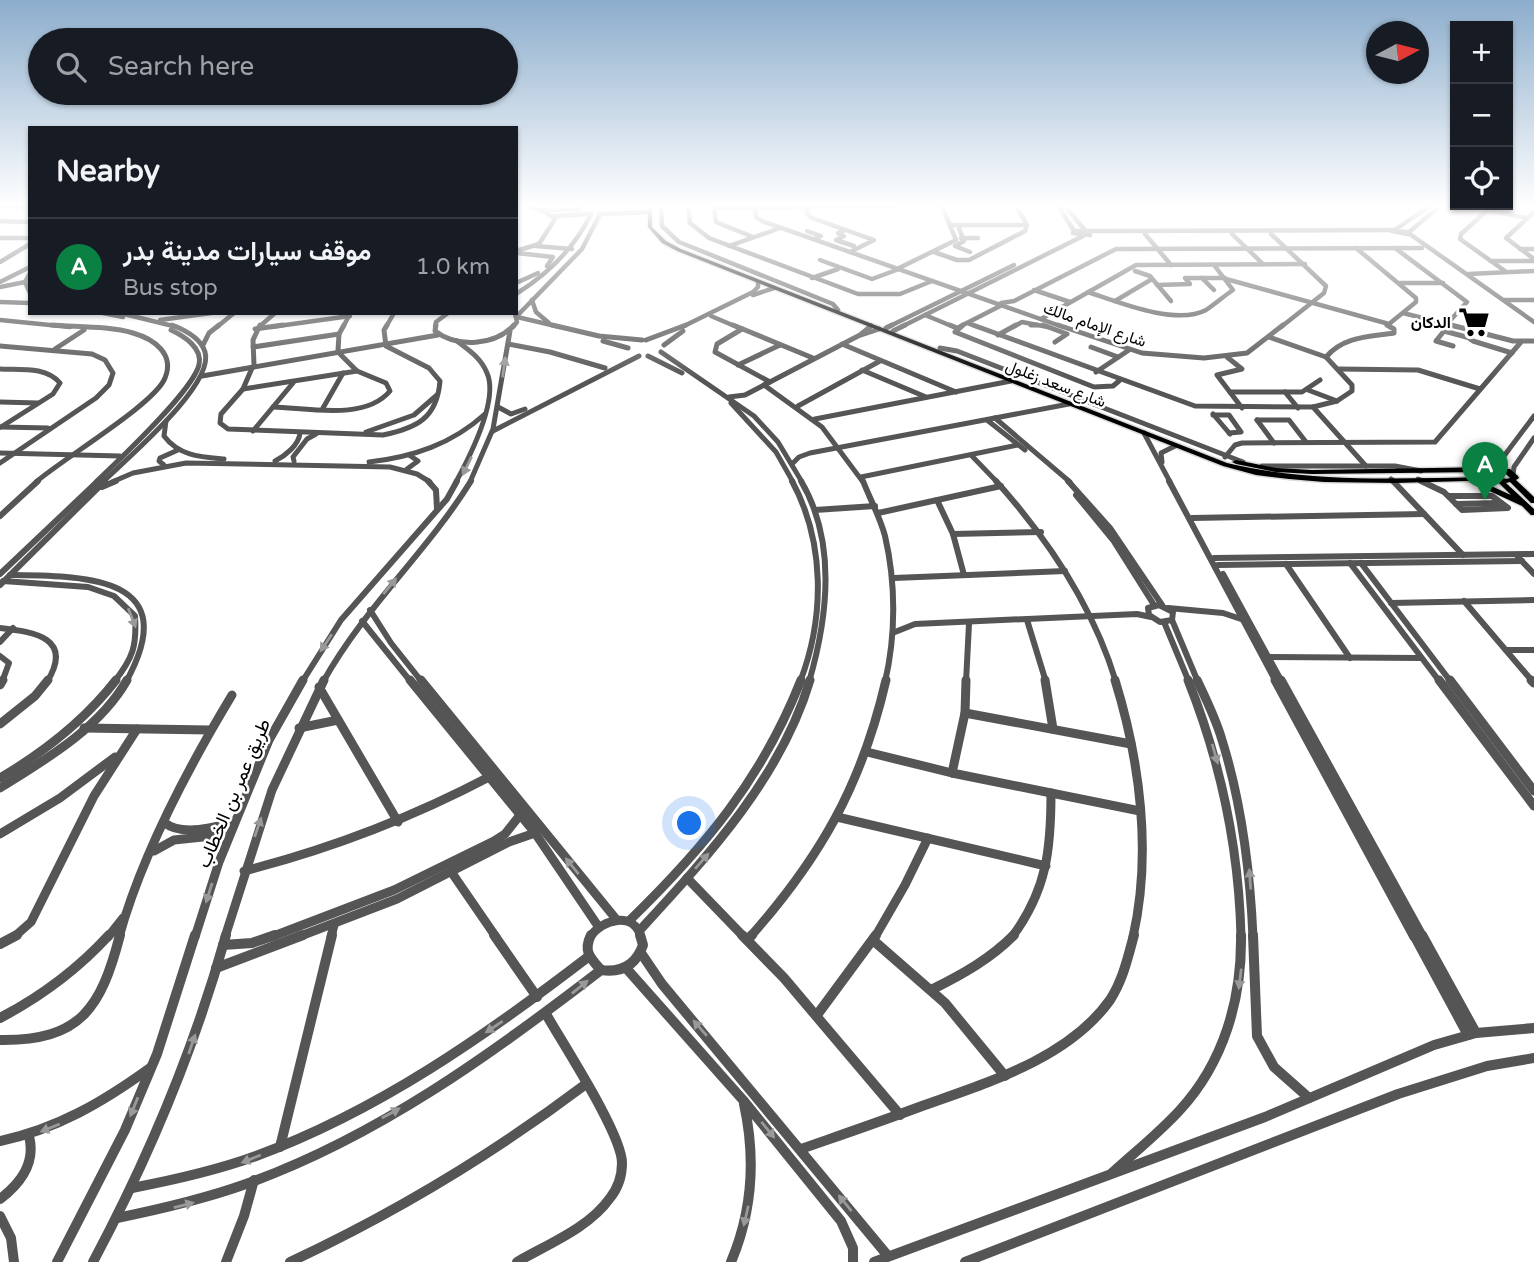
<!DOCTYPE html>
<html lang="en">
<head>
<meta charset="utf-8">
<style>
	body { margin:0; font-family:"Varela Round",Vazirmatn,sans-serif; background:#20242c; color:#f1f3f6 }
	.controls { position:absolute; right:21px; top:21px; display:grid; overflow:hidden; border-radius:0px; box-shadow:0 2px 5px #0004 }
	.controls button { width:63px; height:63px; display:grid; place-items:center; padding:0; border:0; border-bottom:2px solid #363941; background:#171b24; color:#f1f3f6; font:35px sans-serif }
	.compass { position:absolute; left:1366px; top:21px; width:63px; height:63px; border-radius:50%; background:#171b24; box-shadow:0 2px 5px #0004; rotate:83deg }
	.you { position:absolute; left:690px; top:824px; width:24px; height:24px; margin:-18px; border:5px solid #fff; border-radius:50%; background:#1a73e8; box-shadow:0 0 0 10px #1a73e833 }
	.badge { display:grid; place-items:center; width:46px; height:46px; border-radius:50%; background:#0b8043; color:#fff; font-size:23px; font-weight:700 }
	.pin { position:absolute; translate:-50% -58px; filter:drop-shadow(0 2px 4px #0008) }
	.pin::after { content:''; position:absolute; top:37px; width:24px; height:21px; background:inherit; clip-path:polygon(0 0,100% 0,50% 100%) }
	.list { margin:0; padding:0; list-style:none }
	h2 { display:flex; justify-content:space-between; align-items:center; height:91px; margin:0; padding:0 28px; font-size:30px }
	h2 small { font-size:23px; font-weight:400; color:#9ea1a6 }
	.list li { display:grid; grid-template-columns:46px 1fr auto; gap:21px; align-items:center; box-sizing:border-box; height:98px; padding:0 28px; border-top:2px solid #363941 }
	.list b { display:block; font-size:26px; white-space:nowrap }
	.list p { margin:0; font-size:23px; white-space:nowrap; color:#9ea1a6 }
	.list em { font-size:23px; font-style:normal; color:#9ea1a6 }
	.icon { flex:none; width:38px; height:38px; fill:none; stroke:currentColor; stroke-width:2; stroke-linecap:round; stroke-linejoin:round }
	.map { position:relative; flex:none; width:1534px; height:1262px; overflow:hidden }
	.search { position:absolute; background:#171b24; box-shadow:0 2px 5px #0004; left:28px; top:28px; width:490px; height:77px; display:flex; align-items:center; gap:18px; box-sizing:border-box; padding:0 24px; border-radius:38px; color:#9ea1a6; font-size:26px }
	.panel { position:absolute; background:#171b24; box-shadow:0 2px 5px #0004; left:28px; top:126px; width:490px; height:189px; border-radius:0px }
	.map>svg:first-child { display:block }
</style>
</head>
<body>
<div class="map">
<svg width="1534" height="1262" viewBox="0 0 1534 1262">
	<rect width="100%" height="100%" fill="#fff"/>
	<g fill="none" stroke-linecap="round" stroke-linejoin="round">
		<defs>
			<path id="major" d="M648,204h4v23l14,14 15,8 546,214c87,21 175,15 263,14l-4,-5 -174,2 -36,-2 -40,-8 -4,-2 4,-2 40,8 36,2 180,-3 18,2 8,7 1,2 -3,2 18,17v6h-3l-21,-21 -4,1 28,26v6h-3l-9,-9 -54,-25 -73,2 -71,-1 -35,-3 -33,-4 -33,-9 -546,-215 -15,-8 -14,-16zM1494,471l11,2 5,5c-6,2 -11,-1 -16,-5zM1480,481h17l14,14z"/>
		</defs>
		<!-- major casing -->
		<use href="#major" stroke="#dbdbdb" stroke-width="3"/>
		<!-- minor-far4 -->
		<g stroke="#555" stroke-width="4.5">
			<path d="M658,204l3,3 1,19 17,16 154,62 5,6"/>
			<path d="M688,204l2,19 19,15 149,56h42l32,-13"/>
			<path d="M1057,204l17,27"/>
			<path d="M1063,204l22,26"/>
			<path d="M1528,204l6,1"/>
			<path d="M755,205l1,12 6,4 301,106"/>
			<path d="M807,205v9l5,4 62,22 -24,12"/>
			<path d="M1493,205l-32,29 -1,5 45,32"/>
			<path d="M0,206l30,1"/>
			<path d="M545,210l34,-1 4,-5"/>
			<path d="M1488,210l39,8"/>
			<path d="M1534,212l-28,26 28,21"/>
			<path d="M599,214l50,-2"/>
			<path d="M554,216l37,-2"/>
			<path d="M0,221l30,1"/>
			<path d="M951,225h76"/>
			<path d="M959,228l5,13 -9,5 15,6"/>
			<path d="M1396,229l37,-25"/>
			<path d="M845,230l-7,3 6,3 -8,4 18,6"/>
			<path d="M807,231l14,5 -6,3"/>
			<path d="M1075,231h10l5,4 -17,-2z"/>
			<path d="M1087,231l307,-1"/>
			<path d="M1408,233l34,-29"/>
			<path d="M1145,234l26,31"/>
			<path d="M1232,234l31,30"/>
			<path d="M1271,234l55,52 -2,7 -43,34"/>
			<path d="M1408,234l-16,-3 15,1 127,90"/>
			<path d="M753,237l-37,-15 -2,-14 228,-3"/>
			<path d="M0,238h30"/>
			<path d="M961,238h17"/>
			<path d="M536,246l36,3"/>
			<path d="M729,246l51,-18"/>
			<path d="M1395,248l72,54 -20,22"/>
			<path d="M1520,249h14"/>
			<path d="M516,251l23,-7 16,-25 -10,-7 -24,-8"/>
			<path d="M934,252l23,8h12l56,-29 2,-6 -12,-21"/>
			<path d="M517,253l36,4 -6,9"/>
			<path d="M820,260l52,19 27,-10"/>
			<path d="M1491,261h43"/>
			<path d="M0,262l30,-18"/>
			<path d="M897,269l59,-29 -15,-36"/>
			<path d="M1135,271l15,5 21,25"/>
			<path d="M30,273l-5,9 5,11"/>
			<path d="M1468,274l66,-3"/>
			<path d="M812,278l26,-9"/>
			<path d="M1202,278l12,12"/>
			<path d="M1226,279l163,45 27,-22v-4l-60,-50"/>
			<path d="M0,282l30,-15"/>
			<path d="M516,283l22,-10"/>
			<path d="M1400,283h43"/>
			<path d="M1157,285l33,-1 -5,-6h40"/>
			<path d="M0,287l25,-5"/>
			<path d="M1034,290l36,12"/>
			<path d="M1088,292c30,10 88,34 118,18 9,-6 18,-14 27,-20l-19,-25"/>
			<path d="M516,294c32,-20 57,-44 74,-78"/>
			<path d="M753,295l21,-7"/>
			<path d="M532,300l4,12 13,11"/>
			<path d="M1504,300h30"/>
			<path d="M1115,301l37,-22"/>
			<path d="M0,302l30,1"/>
			<path d="M1001,303l13,-2 102,-52 306,-1"/>
			<path d="M103,313l20,4"/>
			<path d="M120,313l57,14"/>
			<path d="M1403,313l55,14"/>
			<path d="M925,315l29,12"/>
			<path d="M517,316l65,-67 17,-33"/>
			<path d="M711,316l26,11"/>
			<path d="M517,317l43,10"/>
			<path d="M1041,319l95,-54 169,-1"/>
			<path d="M0,320l70,7"/>
			<path d="M160,320l51,-7"/>
			<path d="M967,323l11,4"/>
			<path d="M1387,325l3,2"/>
			<path d="M217,327l17,-14"/>
			<path d="M259,327l16,-14"/>
			<path d="M271,327l79,-11"/>
			<path d="M343,327l7,-13"/>
			<path d="M386,327l8,-14"/>
			<path d="M435,327l1,-5 12,-9"/>
			<path d="M513,327l4,-5 -2,-8"/>
			<path d="M682,327l71,-35 5,-5v-5"/>
			<path d="M888,327l126,-62"/>
			<path d="M901,327l182,-91"/>
			<path d="M959,327l43,-22"/>
			<path d="M1013,327l9,-5 26,5"/>
		</g>
		<!-- minor-far3 -->
		<g stroke="#555" stroke-width="5">
			<path d="M436,325l-1,6c22,17 60,15 79,-6"/>
			<path d="M552,325l47,11 43,4"/>
			<path d="M733,325l80,33"/>
			<path d="M950,325l7,3"/>
			<path d="M963,325l-8,7 139,55 19,-1 6,-5"/>
			<path d="M973,325l222,81 118,1 24,-6 15,-10v-6l-26,-28 -57,-20"/>
			<path d="M1031,325h6"/>
			<path d="M1043,325l24,9 -12,8"/>
			<path d="M1058,325l84,28 62,5 43,-5 36,-28"/>
			<path d="M1451,325l62,16h21"/>
			<path d="M886,328l6,-3"/>
			<path d="M255,329l28,-4"/>
			<path d="M742,329l-25,15 -2,8 55,30"/>
			<path d="M893,331l12,-6"/>
			<path d="M861,335l18,-6"/>
			<path d="M998,335l18,-10"/>
			<path d="M1473,335l-3,4 3,2 39,12"/>
			<path d="M646,340l40,-15"/>
			<path d="M603,341l25,7"/>
			<path d="M508,344l42,8 55,16"/>
			<path d="M842,344l114,48"/>
			<path d="M203,345l6,-12 10,-8"/>
			<path d="M664,345l19,-14"/>
			<path d="M0,346l92,8 13,6 8,13 -4,12 -13,13 -96,65"/>
			<path d="M1453,346l-17,-5 8,-10 26,7"/>
			<path d="M253,347l86,-13"/>
			<path d="M1091,347l27,10"/>
			<path d="M940,348l17,3 286,111"/>
			<path d="M55,349l29,-19"/>
			<path d="M338,351l1,-17 5,-9"/>
			<path d="M661,352l93,64 24,26 24,40"/>
			<path d="M648,356l34,17"/>
			<path d="M1227,357l15,12 -25,6 25,33"/>
			<path d="M1326,357c18,-21 43,-20 68,-24v-4l-7,-4"/>
			<path d="M254,365l-1,-25 7,-15"/>
			<path d="M738,365l42,-20"/>
			<path d="M252,368l-9,21 -22,25 -1,9 8,6 155,6c34,-7 54,-17 57,-54l-11,-13 -43,-22 -2,-16 3,-5"/>
			<path d="M0,369c20,1 46,-3 60,14l-7,11 -52,33"/>
			<path d="M1339,369l79,1 62,19"/>
			<path d="M862,370l64,27"/>
			<path d="M1096,372l33,-22"/>
			<path d="M202,376l236,-41"/>
			<path d="M764,385l58,42 41,55"/>
			<path d="M243,389l114,-18"/>
			<path d="M1308,390l29,11"/>
			<path d="M1230,392h72l18,-12"/>
			<path d="M1285,392l13,16"/>
			<path d="M729,397l16,-2 115,-60 11,-9"/>
			<path d="M0,402l38,1"/>
			<path d="M731,403l45,49 17,30"/>
			<path d="M798,406l82,-45"/>
			<path d="M273,407c35,1 92,14 117,-16l-4,-8 -29,-12 -17,-17"/>
			<path d="M498,407l13,7 14,-5"/>
			<path d="M1313,407l53,59"/>
			<path d="M323,408l20,-35"/>
			<path d="M1213,414l17,20"/>
			<path d="M1213,415h16l12,17 -12,1"/>
			<path d="M995,418l75,64"/>
			<path d="M815,419l196,-38"/>
			<path d="M987,420l38,30"/>
			<path d="M1257,420h32l17,22"/>
			<path d="M1257,420l17,23"/>
			<path d="M166,421l-2,15c15,20 37,21 60,23"/>
			<path d="M1,427l47,1"/>
			<path d="M253,431l40,-48"/>
			<path d="M493,431l146,-75"/>
			<path d="M366,432l48,-17 23,-20"/>
			<path d="M1144,433l26,49"/>
			<path d="M0,453l120,3"/>
			<path d="M971,455l26,27"/>
			<path d="M1225,457l10,-12 7,-2 193,-1 86,-100"/>
			<path d="M275,461c10,-5 24,-16 25,-28"/>
			<path d="M294,461l-1,-4 14,-18 9,-5"/>
			<path d="M369,462c44,-5 83,-18 116,-48"/>
			<path d="M1162,462l-1,-9 14,-7"/>
			<path d="M793,463l6,-6 11,-4 259,-49"/>
			<path d="M164,465l-5,-4 1,-3 18,-8"/>
			<path d="M1262,466h133l26,5"/>
			<path d="M1495,468l39,-52"/>
			<path d="M407,469l11,-8 -9,-6"/>
			<path d="M1513,475l1,-8 20,-29"/>
			<path d="M861,477l157,-32"/>
			<path d="M1391,479l3,3"/>
			<path d="M1418,479l7,3"/>
			<path d="M36,482c26,-23 119,-78 129,-104 10,-24 -11,-39 -32,-45 -23,-7 -56,-6 -81,-8"/>
			<path d="M96,482c23,-22 96,-90 103,-117 4,-17 -15,-29 -28,-35"/>
			<path d="M103,482c23,-23 112,-97 102,-130 -4,-14 -20,-22 -33,-27"/>
			<path d="M112,482l21,-9 53,-10 204,4 27,7 13,8"/>
			<path d="M456,482c13,-24 43,-82 31,-109 -6,-15 -18,-23 -30,-32"/>
			<path d="M470,482l23,-53 17,-98"/>
		</g>
		<!-- minor-far2 -->
		<g stroke="#555" stroke-width="6">
			<path d="M428,481l8,9 1,19"/>
			<path d="M792,481c33,61 33,136 8,201"/>
			<path d="M801,481c36,61 27,136 8,201"/>
			<path d="M863,481c7,18 17,36 22,55 11,47 11,99 0,146"/>
			<path d="M996,481c52,58 97,125 120,201"/>
			<path d="M1068,481l42,47 52,77"/>
			<path d="M1169,481l107,201"/>
			<path d="M1393,481l70,74"/>
			<path d="M1421,481l23,11 12,12 45,-1"/>
			<path d="M102,487l14,-6"/>
			<path d="M1076,495l37,45 41,65"/>
			<path d="M1449,496h43l16,12 -46,2 -6,-6"/>
			<path d="M937,500l16,34 11,41"/>
			<path d="M815,510l60,-4"/>
			<path d="M878,513l123,-27"/>
			<path d="M0,516l38,-35"/>
			<path d="M1192,518l232,-4"/>
			<path d="M953,534l88,-2"/>
			<path d="M1518,557l16,17"/>
			<path d="M1214,558l320,-4"/>
			<path d="M1350,563l90,119"/>
			<path d="M1361,563l90,119"/>
			<path d="M1286,564l64,94"/>
			<path d="M1218,565l304,-4"/>
			<path d="M0,574l98,-93"/>
			<path d="M1223,574l59,108"/>
			<path d="M10,575c75,1 175,0 116,107"/>
			<path d="M894,578l171,-7"/>
			<path d="M3,581l85,6 26,9 21,20c2,30 -2,42 -21,66"/>
			<path d="M0,585l105,-104"/>
			<path d="M1464,601l69,81"/>
			<path d="M1391,603l143,-3"/>
			<path d="M1159,605l14,7 -1,8 -12,2 -11,-7 -1,-7z"/>
			<path d="M1168,608l55,5 18,6"/>
			<path d="M370,610l21,33 31,39"/>
			<path d="M1027,620l19,62"/>
			<path d="M1172,620l26,62"/>
			<path d="M362,621l49,61"/>
			<path d="M1164,622l25,60"/>
			<path d="M0,628c35,4 74,10 47,54"/>
			<path d="M895,632l20,-8 222,-10 14,3"/>
			<path d="M0,642l13,-14"/>
			<path d="M1506,650h28"/>
			<path d="M0,656l9,7 -7,19"/>
			<path d="M1268,657l153,1"/>
			<path d="M302,682l39,-62 106,-121 10,-18"/>
			<path d="M323,682c41,-74 104,-130 148,-201"/>
			<path d="M966,682l3,-58"/>
		</g>
		<!-- minor-far1 -->
		<g stroke="#555" stroke-width="9">
			<path d="M410,680l125,153 63,93"/>
			<path d="M421,680l195,239"/>
			<path d="M1045,680l8,49"/>
			<path d="M1115,680c25,81 37,173 18,257"/>
			<path d="M1188,680c33,83 51,168 53,257"/>
			<path d="M1197,680c9,19 19,39 25,60 20,64 28,129 31,197"/>
			<path d="M1275,680l139,257"/>
			<path d="M1281,680l142,257"/>
			<path d="M1439,680l95,126"/>
			<path d="M1450,680l84,111"/>
			<path d="M1531,680l3,3"/>
			<path d="M0,685l3,-5"/>
			<path d="M319,687l79,135"/>
			<path d="M965,713l166,31"/>
			<path d="M0,724l35,-28 13,-16"/>
			<path d="M84,728l126,2"/>
			<path d="M299,728l39,-8"/>
			<path d="M867,752l85,21 188,38"/>
			<path d="M952,773l13,-60 1,-33"/>
			<path d="M0,778c44,-26 85,-58 116,-98"/>
			<path d="M0,788c45,-28 100,-60 127,-108"/>
			<path d="M837,817l209,49"/>
			<path d="M165,823c16,13 51,5 69,-2"/>
			<path d="M0,834l60,-36 55,-41"/>
			<path d="M154,851l20,-11 48,-5 6,3"/>
			<path d="M244,871c86,-22 167,-53 245,-94"/>
			<path d="M452,873l44,64"/>
			<path d="M687,878l57,59"/>
			<path d="M629,921c75,-73 133,-142 172,-241"/>
			<path d="M640,930c67,-73 141,-152 170,-250"/>
			<path d="M14,937l17,-15 63,-126 43,-67"/>
			<path d="M108,937l15,-19"/>
			<path d="M119,937c23,-83 69,-169 113,-242"/>
			<path d="M195,937l24,-75 50,-122 34,-60"/>
			<path d="M225,937l47,-147 52,-110"/>
			<path d="M271,937l123,-47 100,-49 11,-7 15,-19"/>
			<path d="M298,937l99,-38 112,-57 26,-9"/>
			<path d="M331,937l3,-12"/>
			<path d="M590,937c12,-18 44,-26 51,0"/>
			<path d="M750,937c71,-80 112,-153 136,-257"/>
			<path d="M875,937l30,-52 23,-47"/>
			<path d="M1012,937c35,-47 39,-88 39,-144"/>
		</g>
		<!-- minor -->
		<g stroke="#555" stroke-width="10">
			<path d="M494,935l43,62"/>
			<path d="M591,935c-8,16 -1,23 10,35"/>
			<path d="M742,935l42,43 116,137"/>
			<path d="M1253,935l4,101 17,31 35,31"/>
			<path d="M1414,935l54,100"/>
			<path d="M1422,935l54,98"/>
			<path d="M748,939l4,-4"/>
			<path d="M874,941l71,62 60,73"/>
			<path d="M0,944l17,-9"/>
			<path d="M223,945l29,-2 23,-8"/>
			<path d="M641,953l21,31 226,272"/>
			<path d="M216,968l87,-33"/>
			<path d="M626,968l117,132 98,121 12,27v14"/>
			<path d="M601,970c21,3 35,-5 42,-25l-3,-10"/>
			<path d="M933,989c30,-15 57,-30 81,-54"/>
			<path d="M817,1015l59,-80"/>
			<path d="M0,1018c42,-22 77,-48 109,-83"/>
			<path d="M0,1040c81,1 101,-32 120,-105"/>
			<path d="M0,1141c57,-12 103,-39 150,-73"/>
			<path d="M280,1147l52,-212"/>
			<path d="M801,1149c40,-14 81,-28 121,-43 64,-23 146,-47 188,-106 13,-20 18,-43 24,-65"/>
			<path d="M1112,1173c23,-21 47,-40 68,-63 44,-48 62,-111 61,-175"/>
			<path d="M132,1188c42,-8 83,-17 124,-32 122,-45 229,-120 332,-199"/>
			<path d="M0,1199c21,-16 36,-36 29,-63"/>
			<path d="M0,1216l11,22 3,24"/>
			<path d="M117,1218c44,-9 87,-19 129,-34 131,-47 246,-130 355,-214"/>
			<path d="M57,1262l68,-132 32,-76 38,-119"/>
			<path d="M93,1262c56,-105 101,-212 133,-327"/>
			<path d="M226,1262l18,-46 10,-36"/>
			<path d="M290,1262c105,-49 203,-108 296,-178"/>
			<path d="M517,1262c31,-18 72,-34 93,-64 8,-10 12,-23 12,-35 0,-29 -59,-119 -76,-149"/>
			<path d="M731,1262c22,-52 25,-103 13,-158"/>
			<path d="M874,1262l391,-145 169,-72 42,-12 58,-5"/>
			<path d="M965,1262l433,-168 89,-28 47,-8"/>
		</g>
		<!-- major -->
		<use href="#major" fill="#000" fill-rule="evenodd"/>
	</g>
	<!-- one-way arrows -->
	<defs><path id="oneway-solid" d="M-6-.8H1V-3.2L6.5 0L1 3.2V.8H-6Z" transform="scale(1.75)"/></defs>
	<g fill="#999">
		<use href="#oneway-solid" transform="translate(504 367) rotate(-82)"/>
		<use href="#oneway-solid" transform="translate(467 466) rotate(116)"/>
		<use href="#oneway-solid" transform="translate(390 586) rotate(-51)"/>
		<use href="#oneway-solid" transform="translate(132 618) rotate(69)"/>
		<use href="#oneway-solid" transform="translate(326 643) rotate(124)"/>
		<use href="#oneway-solid" transform="translate(1215 754) rotate(74)"/>
		<use href="#oneway-solid" transform="translate(258 827) rotate(-71)"/>
		<use href="#oneway-solid" transform="translate(702 861) rotate(-49)"/>
		<use href="#oneway-solid" transform="translate(572 866) rotate(-129)"/>
		<use href="#oneway-solid" transform="translate(1250 879) rotate(-94)"/>
		<use href="#oneway-solid" transform="translate(209 893) rotate(108)"/>
		<use href="#oneway-solid" transform="translate(1240 979) rotate(97)"/>
		<use href="#oneway-solid" transform="translate(580 987) rotate(-39)"/>
		<use href="#oneway-solid" transform="translate(494 1027) rotate(146)"/>
		<use href="#oneway-solid" transform="translate(700 1028) rotate(-131)"/>
		<use href="#oneway-solid" transform="translate(192 1044) rotate(-71)"/>
		<use href="#oneway-solid" transform="translate(134 1107) rotate(112)"/>
		<use href="#oneway-solid" transform="translate(391 1113) rotate(-29)"/>
		<use href="#oneway-solid" transform="translate(50 1128) rotate(158)"/>
		<use href="#oneway-solid" transform="translate(768 1130) rotate(51)"/>
		<use href="#oneway-solid" transform="translate(251 1159) rotate(158)"/>
		<use href="#oneway-solid" transform="translate(845 1203) rotate(-129)"/>
		<use href="#oneway-solid" transform="translate(184 1205) rotate(-14)"/>
		<use href="#oneway-solid" transform="translate(746 1216) rotate(103)"/>
	</g>
	<!-- sky -->
	<linearGradient id="sky" x2="0" y2="1"><stop stop-color="#8cadcc"/><stop offset="0.54" stop-color="#fff"/><stop offset="1" stop-color="#fff" stop-opacity="0"/></linearGradient>
	<rect width="1534" height="381" fill="url(#sky)"/>
	<!-- icons -->
	<defs>
		<symbol id="supermarket-bare" viewBox="-9 -9 18 18"><path d="M-6-5.5h2.5l.6 2H6L4.5 2H-2.5L-4.4-4H-6ZM-1.5 3.2a1.3 1.3 0 1 0 .1 0ZM3 3.2a1.3 1.3 0 1 0 .1 0Z" fill="#000" stroke="#fff" stroke-width="2.5" paint-order="stroke"/></symbol>
	</defs>
	<g fill-rule="evenodd">
		<use href="#supermarket-bare" x="1452" y="300" width="44" height="44"/>
	</g>
	<g text-anchor="middle" stroke-width="5" stroke-linejoin="round" paint-order="stroke">
		<!-- far-poi labels -->
		<g font-size="16" font-weight="bold" fill="#000" stroke="#fff" text-anchor="end">
			<text x="1451" y="328">الدكان</text>
		</g>
		<!-- far-street labels -->
		<g font-size="16" fill="#000" stroke="#fff">
			<text transform="translate(1095 324) rotate(19)" y="6">شارع الإمام مالك</text>
			<text transform="translate(1056 383) rotate(21)" y="6">شارع سعد زغلول</text>
		</g>
		<!-- street labels -->
		<g font-size="19" fill="#000" stroke="#fff">
			<text transform="translate(233 793) rotate(-67)" y="7">طريق عمر بن الخطاب</text>
		</g>
	</g>
</svg>
<div class="controls">
<button>+</button>
<button>−</button>
<button><svg class="icon" aria-label="locate" viewBox="0 0 24 24"><circle cx="12" cy="12" r="6"/><path d="M12 2v4M12 18v4M2 12h4M18 12h4"/></svg></button>
</div>
<svg class="compass" viewBox="-18 -18 36 36"><path d="M0-13l5 13h-10z" fill="#e53935"/><path d="M0 13l5-13h-10z" fill="#9ea1a6"/></svg>
<div class="you"></div>
<div class="pin badge" style="left:1485px;top:500px">A</div>
<div class="search"><svg class="icon" aria-label="search" viewBox="0 0 24 24"><circle cx="10" cy="10" r="6"/><path d="M15 15l6 6"/></svg>Search here</div>
<section class="panel">
<h2>Nearby<small></small></h2>
<ul class="list">
<li><span class="badge">A</span><div><b>موقف سيارات مدينة بدر</b><p>Bus stop</p></div><em>1.0 km</em></li>
</ul>
</section>
</div>
</body>
</html>
